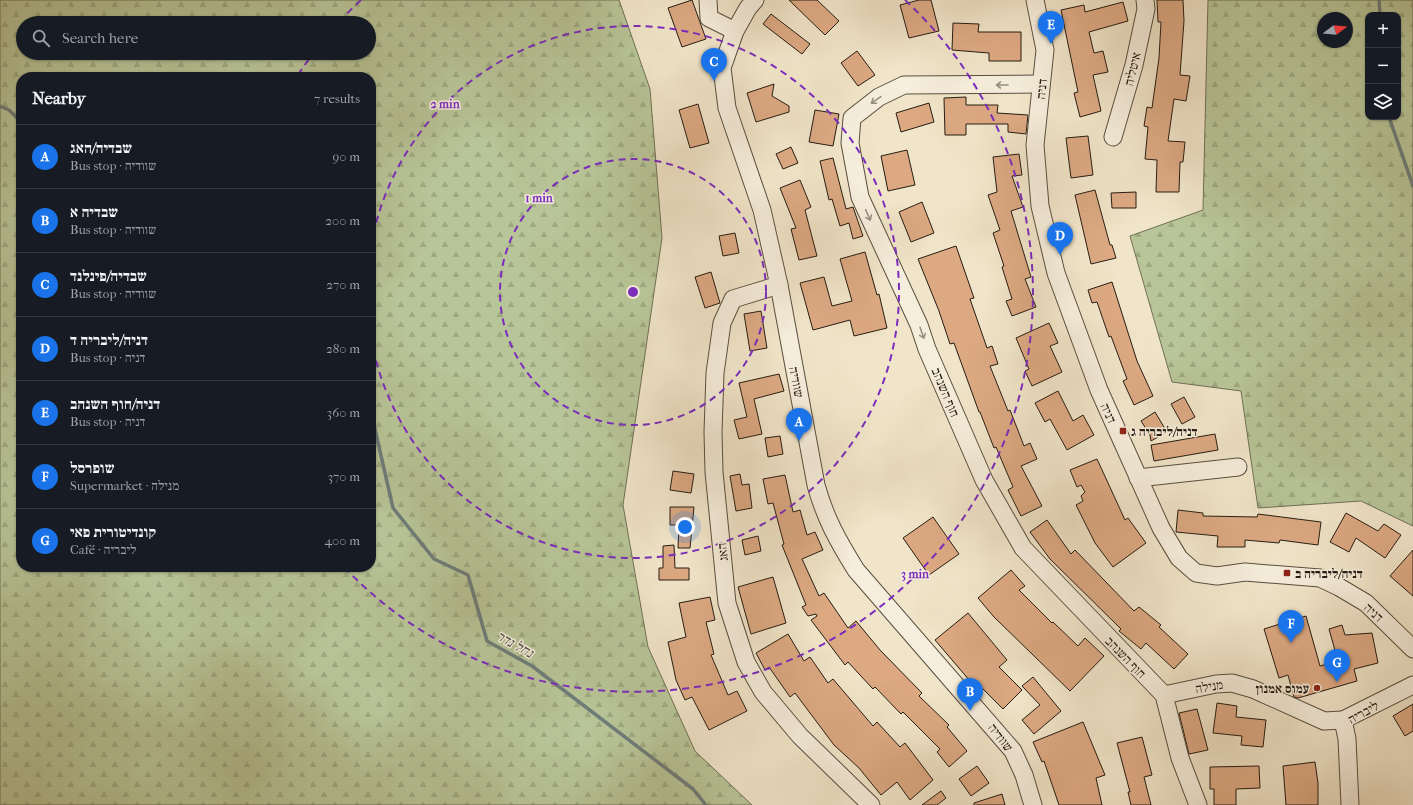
<!DOCTYPE html>
<html lang="en">
<head>
<meta charset="utf-8">
<style>
	body { margin:0; font-family:"IM FELL French Canon","Frank Ruhl Libre",serif; background:#242831; color:#f1f3f6 }
	.controls { position:absolute; right:12px; top:12px; display:grid; overflow:hidden; border-radius:8px; box-shadow:0 1px 3px #0004 }
	.controls button { width:36px; height:36px; display:grid; place-items:center; padding:0; border:0; border-bottom:1px solid #363941; background:#171b24; color:#f1f3f6; font:20px sans-serif }
	.compass { position:absolute; left:1317px; top:12px; width:36px; height:36px; border-radius:50%; background:#171b24; box-shadow:0 1px 3px #0004; rotate:74deg }
	.you { position:absolute; left:685px; top:527px; width:14px; height:14px; margin:-10px; border:3px solid #fff; border-radius:50%; background:#1a73e8; box-shadow:0 0 0 6px #1a73e833 }
	.badge { display:grid; place-items:center; width:26px; height:26px; border-radius:50%; background:#1a73e8; color:#fff; font-size:13px; font-weight:700 }
	.pin { position:absolute; translate:-50% -33px; filter:drop-shadow(0 1px 2px #0008) }
	.pin::after { content:''; position:absolute; top:21px; width:14px; height:12px; background:inherit; clip-path:polygon(0 0,100% 0,50% 100%) }
	.list { margin:0; padding:0; list-style:none }
	h2 { display:flex; justify-content:space-between; align-items:center; height:52px; margin:0; padding:0 16px; font-size:17px }
	h2 small { font-size:13px; font-weight:400; color:#9ea1a6 }
	.list li { display:grid; grid-template-columns:26px 1fr auto; gap:12px; align-items:center; box-sizing:border-box; height:64px; padding:0 16px; border-top:1px solid #363941 }
	.list b { display:block; font-size:15px; white-space:nowrap }
	.list p { margin:0; font-size:13px; white-space:nowrap; color:#9ea1a6 }
	.list em { font-size:13px; font-style:normal; color:#9ea1a6 }
	.icon { flex:none; width:22px; height:22px; fill:none; stroke:currentColor; stroke-width:2; stroke-linecap:round; stroke-linejoin:round }
	.map { position:relative; flex:none; width:1413px; height:805px; overflow:hidden }
	.search { position:absolute; background:#171b24; box-shadow:0 1px 3px #0004; left:16px; top:16px; width:360px; height:44px; display:flex; align-items:center; gap:10px; box-sizing:border-box; padding:0 14px; border-radius:22px; color:#9ea1a6; font-size:15px }
	.panel { position:absolute; background:#171b24; box-shadow:0 1px 3px #0004; left:16px; top:72px; width:360px; height:500px; border-radius:16px }
	.map>svg:first-child { display:block }
</style>
</head>
<body>
<div class="map">
<svg width="1413" height="805" viewBox="0 0 1413 805">
	<defs>
		<pattern id="forest-firs" width="22" height="20" patternUnits="userSpaceOnUse"><rect width="22" height="20" fill="#b8c598"/><path d="M5 1l3.5 6h-7zM16 11l3.5 6h-7z" fill="#9ea982"/></pattern>
	</defs>
	<rect width="100%" height="100%" fill="#f1e5c9"/>
	<filter id="stains"><feTurbulence type="fractalNoise" baseFrequency=".005" numOctaves="4"/><feColorMatrix values="0 0 0 0 .2 0 0 0 0 .09 0 0 0 0 .02 0 0 0 .5 -.17"/></filter>
	<radialGradient id="worn" r=".72"><stop offset=".6" stop-color="#630" stop-opacity="0"/><stop offset="1" stop-color="#630" stop-opacity=".3"/></radialGradient>
	<!-- forest -->
	<g fill="url(#forest-firs)" stroke="#6f7056" fill-rule="evenodd">
		<path d="M0,0h619l31,89 12,149 -39,267 25,142 47,104 57,54h-752zM23,23h346v30h-346zM21,77h350v490h-350z"/>
		<path d="M1208,0h205v526l-52,-25 -103,7 -17,-117 -69,-9 -42,-146 73,-26zM1368,15h30v102h-30zM1323,18h24v24h-24z"/>
	</g>
	<g fill="none" stroke-linecap="round" stroke-linejoin="round">
		<!-- stream -->
		<g stroke="#6e7d7a" stroke-width="3.5">
			<path d="M1379,0l1,15"/>
			<path d="M0,106l9,4 12,12"/>
			<path d="M1389,117l24,69"/>
			<path d="M371,412l22,96 41,51 34,16 19,66 45,25 161,123 13,16"/>
		</g>
	</g>
	<!-- building -->
	<g fill="#dca983" stroke="#261c13">
		<path d="M692,0l14,39 -24,8 -14,-39z"/>
		<path d="M789,0h28l22,21 -14,14z"/>
		<path d="M919,0h12l8,31 -30,7 -9,-33z"/>
		<path d="M1157,0h26l1,21 -4,54 10,1 -4,25 -12,-2 -6,42 17,1 -2,20h-3l-1,30h-23l1,-32 -12,-1 3,-32 -4,-1 3,-19 5,1 7,-50 2,-36h-3z"/>
		<path d="M1123,2l5,19 -39,11 5,21 9,-2 5,21 -15,3 8,36 -21,6 -6,-24 4,-1 -17,-82 23,-5 1,7z"/>
		<path d="M771,14l39,30 -8,10 -39,-30z"/>
		<path d="M953,23l26,1 -1,8h43v29h-32v-8l-37,-3z"/>
		<path d="M857,51l18,24 -17,11 -17,-23z"/>
		<path d="M774,84l-2,12 17,10v6l-33,10 -9,-29z"/>
		<path d="M966,97v8h32l-1,8 31,2 -2,19 -18,-2v-8h-42v11h-21l-1,-37z"/>
		<path d="M929,103l5,19 -33,10 -5,-19z"/>
		<path d="M698,104l11,39 -19,5 -11,-38z"/>
		<path d="M815,110l24,4 -6,32 -24,-4z"/>
		<path d="M1088,136l5,39 -22,3 -5,-40z"/>
		<path d="M791,147l7,16 -15,6 -7,-15z"/>
		<path d="M907,150l8,35 -27,6 -7,-35z"/>
		<path d="M1019,154l3,21 -10,1 11,31 -12,4 20,66 -6,2 11,28 -24,9 -6,-15 6,-2 -10,-32 2,-1 -11,-33 7,-3 -12,-35 9,-3 -4,-35z"/>
		<path d="M833,158l13,51 7,-2 10,29 -10,3 -4,-16 -9,3 -8,-27 -3,1 -9,-39z"/>
		<path d="M800,180l11,27 -6,3 12,46 -18,4 -8,-31 5,-1 -16,-40z"/>
		<path d="M1095,190l15,55h2l4,13 -25,6 -16,-69z"/>
		<path d="M1136,192v16h-24l-1,-15z"/>
		<path d="M922,202l12,31 -23,9 -12,-30z"/>
		<path d="M735,233l4,20 -16,3 -4,-20z"/>
		<path d="M956,246l18,52 -4,1 17,49 5,-2 6,18 -8,2 18,45 2,-1 14,36 6,-3 7,16 -16,7 21,40 -21,10 -13,-26 5,-3 -17,-40 -2,1 -14,-36h-1l-25,-69 -4,1 -11,-33 -21,-52z"/>
		<path d="M865,252l12,43 2,-1 8,34 -33,8 -4,-16 -37,10 -13,-47 24,-6 8,29 20,-5 -12,-42z"/>
		<path d="M711,272l9,31 -15,5 -10,-31z"/>
		<path d="M1112,282l25,79 16,35 -19,9 -11,-24 4,-2 -16,-43 -2,1 -12,-35 -5,1 -4,-13z"/>
		<path d="M761,311l6,37 -17,3 -6,-37z"/>
		<path d="M1049,323l9,20 -8,3 12,26 -30,14 -7,-15 4,-2 -13,-31z"/>
		<path d="M779,374l5,17 -30,8 8,35 -23,5 -5,-19 13,-3 -8,-34z"/>
		<path d="M1058,391l15,30 10,-6 11,20 -27,15 -17,-31 -5,3 -10,-19z"/>
		<path d="M1184,397l11,20 -13,7 -11,-20z"/>
		<path d="M1155,412l12,20 -16,9 -1,-6 -9,-14z"/>
		<path d="M1215,434l3,16 -64,11 -3,-16z"/>
		<path d="M780,436l3,18 -15,3 -3,-19z"/>
		<path d="M1097,459l28,61 3,-2 18,25 -33,24 -18,-24 -19,-38 7,-4 -2,-5 4,-4 -4,-7 -4,2 -7,-17z"/>
		<path d="M673,471l21,3 -3,19 -21,-3z"/>
		<path d="M740,474l2,11 7,-1 3,24 -16,3 -6,-35z"/>
		<path d="M785,475l8,37 7,-2 7,25 8,-3 8,18 -21,9 17,37 5,-3 24,35 8,-7 24,29 42,43 -3,3 30,29 -2,2 20,24 -18,16 -12,-15 3,-3 -37,-37 -2,2 -26,-27 -2,2 -25,-27 -3,3 -34,-45 6,-4 -1,-2 -8,2 -6,-9 4,-2 -24,-60 2,-1 -11,-41 -5,1 -5,-25z"/>
		<path d="M670,507h24l-4,41h-12l1,-23h-9z"/>
		<path d="M1178,510l25,3v3l54,1 1,-3 63,8 -3,23 -38,-5 -1,3 -34,-3v7h-28l1,-11 -42,-4z"/>
		<path d="M1346,513l32,18 6,-7 17,11 -16,23 -29,-20 -7,14 -19,-10z"/>
		<path d="M933,517l26,37 -30,21 -26,-37z"/>
		<path d="M1047,520l24,34 4,-4 59,61 5,-4 22,18 -2,2 29,27 -14,15 -28,-26 -5,6 -22,-18 2,-2 -71,-70 -20,-27z"/>
		<path d="M758,536l3,15 -16,4 -3,-15z"/>
		<path d="M674,545l1,23h14v12h-30v-12h4v-22z"/>
		<path d="M1413,550v46l-23,-20z"/>
		<path d="M1011,570l14,16 -6,4 33,33 1,-1 25,24 7,-8 19,18 -34,35 -76,-74 -16,-19z"/>
		<path d="M773,577l13,46 -35,11 -13,-47z"/>
		<path d="M710,597l5,23 -9,2 8,32 -3,1 17,40 9,-4 10,20 -38,19 -17,-33 -7,3 -9,-20 -8,-38 18,-5 -7,-34z"/>
		<path d="M968,613l39,47 -8,7 23,23 -19,19 -24,-24 -3,3 -41,-48z"/>
		<path d="M1306,616l14,50 18,-5 -9,-32 13,-4 3,10 27,-2 6,30 -24,6 3,12 -59,17 -4,-1 -6,-22 -9,3 -15,-49z"/>
		<path d="M788,634l16,27 6,-4 18,26 5,-4 40,47 4,-4 23,25 5,-4 28,37 -23,20 -13,-18 -16,13 -22,-27 -25,-23 -39,-52 -5,4 -21,-30 -4,3 -9,-17z"/>
		<path d="M1033,677l28,34 -27,23 -12,-14 18,-15 -18,-19z"/>
		<path d="M1217,703l20,3 -1,11 30,3 -3,27 -22,-2 1,-9 -29,-3z"/>
		<path d="M1413,704v27l-8,5 -12,-20z"/>
		<path d="M1197,709l11,41 -19,4 -10,-41z"/>
		<path d="M1083,722l22,53 -9,3 6,27h-43l-15,-44 -2,1 -9,-20z"/>
		<path d="M1142,737l10,38 -8,2 7,28h-20l-3,-13h2l-13,-49z"/>
		<path d="M1315,762l3,21v22h-32l-3,-39z"/>
		<path d="M977,766l12,17 -18,13 -12,-17z"/>
		<path d="M1259,766l1,22 -24,1v16h-22v-16h-4v-22z"/>
		<path d="M941,791l5,7 -9,7h-15z"/>
		<path d="M1002,794l3,11h-31v-2z"/>
	</g>
	<g fill="none" stroke-linecap="round" stroke-linejoin="round">
		<defs>
			<g id="minor">
				<path d="M708,0l1,18 26,13"/>
				<path d="M755,0l-7,8 -13,23 -13,37 5,40 35,102 17,75 37,200c9,33 22,56 40,85l157,181 11,24 9,30"/>
				<path d="M1035,0l10,50 -10,95 5,61 16,67 43,117 62,138 18,30 17,15 21,3 28,-4 75,6 19,9 27,16 47,46"/>
				<path d="M1041,84l-137,1 -25,12 -27,21 -2,25 10,54 59,128 8,24 57,131 39,68 141,147 16,63 18,47"/>
				<path d="M1113,137l21,-72 12,-56 -1,-9"/>
				<path d="M779,285l-46,14 -11,24 -7,50 -2,59 1,40 13,131 19,59 17,30 37,44 71,69"/>
				<path d="M1138,478l100,-11"/>
				<path d="M1164,695l52,-11 16,-1 21,6 71,32 19,-1"/>
				<path d="M1350,805l-3,-66 -4,-19 70,-35"/>
			</g>
		</defs>
		<!-- minor casing -->
		<use href="#minor" stroke="#594e40" stroke-width="19"/>
		<!-- minor -->
		<use href="#minor" stroke="#f6eedc" stroke-width="17"/>
	</g>
	<!-- one-way arrows -->
	<defs><path id="oneway-shaft" d="M-6 0H5M1.5-3L5.5 0L1.5 3" fill="none" stroke-width="1.6" stroke-linecap="round" stroke-linejoin="round"/></defs>
	<g stroke="#989082">
		<use href="#oneway-shaft" transform="translate(1002 85) rotate(180)"/>
		<use href="#oneway-shaft" transform="translate(876 100) rotate(145)"/>
		<use href="#oneway-shaft" transform="translate(868 215) rotate(66)"/>
		<use href="#oneway-shaft" transform="translate(922 333) rotate(71)"/>
	</g>
	<!-- distance rings -->
	<g fill="none" stroke="#7b2cbf" stroke-width="2" stroke-dasharray="7 5">
		<circle cx="633" cy="292" r="133"/>
		<path d="M371 246A266 266 0 1 1 371 338"/>
		<path d="M298 75A399 399 0 0 1 312 55M339 22A399 399 0 0 1 361 0M905 0A399 399 0 1 1 346 569"/>
	</g>
	<!-- markers -->
	<g fill="#8f2418" stroke="#f6eedc" stroke-width="1.5">
		<rect x="1119" y="427" width="8" height="8" rx="2"/>
		<rect x="1283" y="569" width="8" height="8" rx="2"/>
		<circle cx="1317" cy="688" r="4"/>
	</g>
	<g text-anchor="middle" stroke-width="3" stroke-linejoin="round" paint-order="stroke">
		<!-- street labels -->
		<g font-size="13" fill="#261c13" stroke="#f6eedc">
			<text transform="translate(1132 69) rotate(-76)" y="5">איטליה</text>
			<text transform="translate(1041 89) rotate(-84)" y="5">דניה</text>
			<text transform="translate(797 382) rotate(79)" y="5">שוודיה</text>
			<text transform="translate(946 392) rotate(67)" y="5">חוף השנהב</text>
			<text transform="translate(1109 413) rotate(66)" y="5">דניה</text>
			<text transform="translate(722 552) rotate(-96)" y="5">האג</text>
			<text transform="translate(1374 612) rotate(42)" y="5">דניה</text>
			<text transform="translate(1126 657) rotate(46)" y="5">חוף השנהב</text>
			<text transform="translate(1209 686) rotate(-9)" y="5">מנילה</text>
			<text transform="translate(1363 712) rotate(-29)" y="5">ליבריה</text>
			<text transform="translate(1001 737) rotate(52)" y="5">שוודיה</text>
		</g>
		<!-- poi labels -->
		<g font-size="13" font-weight="bold" fill="#261c13" stroke="#f6eedc" text-anchor="start">
			<text x="1131" y="436">דניה/ליבריה ג</text>
			<text x="1295" y="578">דניה/ליבריה ב</text>
			<text x="1309" y="693" text-anchor="end">עמוס אמנון</text>
		</g>
		<!-- water labels -->
		<g font-size="14" font-style="italic" fill="#50544f" stroke="#f6eedc">
			<text transform="translate(515 644) rotate(29)" y="5">נחל נדר</text>
		</g>
	</g>
	<circle cx="633" cy="292" r="6" fill="#7b2cbf" stroke="#f6eedc" stroke-width="2"/>
	<g font-size="12" text-anchor="middle" font-weight="bold" fill="#7b2cbf" stroke="#f6eedc" stroke-width="3" stroke-linejoin="round" paint-order="stroke">
		<text x="445" y="108">2 min</text>
		<text x="539" y="202">1 min</text>
		<text x="915" y="578">3 min</text>
	</g>
	<rect width="100%" height="100%" filter="url(#stains)"/>
	<rect width="100%" height="100%" fill="url(#worn)"/>
</svg>
<div class="controls">
<button>+</button>
<button>−</button>
<button><svg class="icon" aria-label="layers" viewBox="0 0 24 24"><path d="M12 4l9 5-9 5-9-5zM3 14l9 5 9-5"/></svg></button>
</div>
<svg class="compass" viewBox="-18 -18 36 36"><path d="M0-13l5 13h-10z" fill="#e53935"/><path d="M0 13l5-13h-10z" fill="#9ea1a6"/></svg>
<div class="you"></div>
<div class="pin badge" style="left:799px;top:441px">A</div>
<div class="pin badge" style="left:970px;top:711px">B</div>
<div class="pin badge" style="left:714px;top:81px">C</div>
<div class="pin badge" style="left:1060px;top:255px">D</div>
<div class="pin badge" style="left:1051px;top:44px">E</div>
<div class="pin badge" style="left:1291px;top:643px">F</div>
<div class="pin badge" style="left:1337px;top:682px">G</div>
<div class="search"><svg class="icon" aria-label="search" viewBox="0 0 24 24"><circle cx="10" cy="10" r="6"/><path d="M15 15l6 6"/></svg>Search here</div>
<section class="panel">
<h2>Nearby<small>7 results</small></h2>
<ul class="list">
<li><span class="badge">A</span><div><b>שבדיה/האג</b><p>Bus stop · שוודיה</p></div><em>90 m</em></li>
<li><span class="badge">B</span><div><b>שבדיה א</b><p>Bus stop · שוודיה</p></div><em>200 m</em></li>
<li><span class="badge">C</span><div><b>שבדיה/פינלנד</b><p>Bus stop · שוודיה</p></div><em>270 m</em></li>
<li><span class="badge">D</span><div><b>דניה/ליבריה ד</b><p>Bus stop · דניה</p></div><em>280 m</em></li>
<li><span class="badge">E</span><div><b>דניה/חוף השנהב</b><p>Bus stop · דניה</p></div><em>360 m</em></li>
<li><span class="badge">F</span><div><b>שופרסל</b><p>Supermarket · מנילה</p></div><em>370 m</em></li>
<li><span class="badge">G</span><div><b>קונדיטורית פאי</b><p>Café · ליבריה</p></div><em>400 m</em></li>
</ul>
</section>
</div>
</body>
</html>
